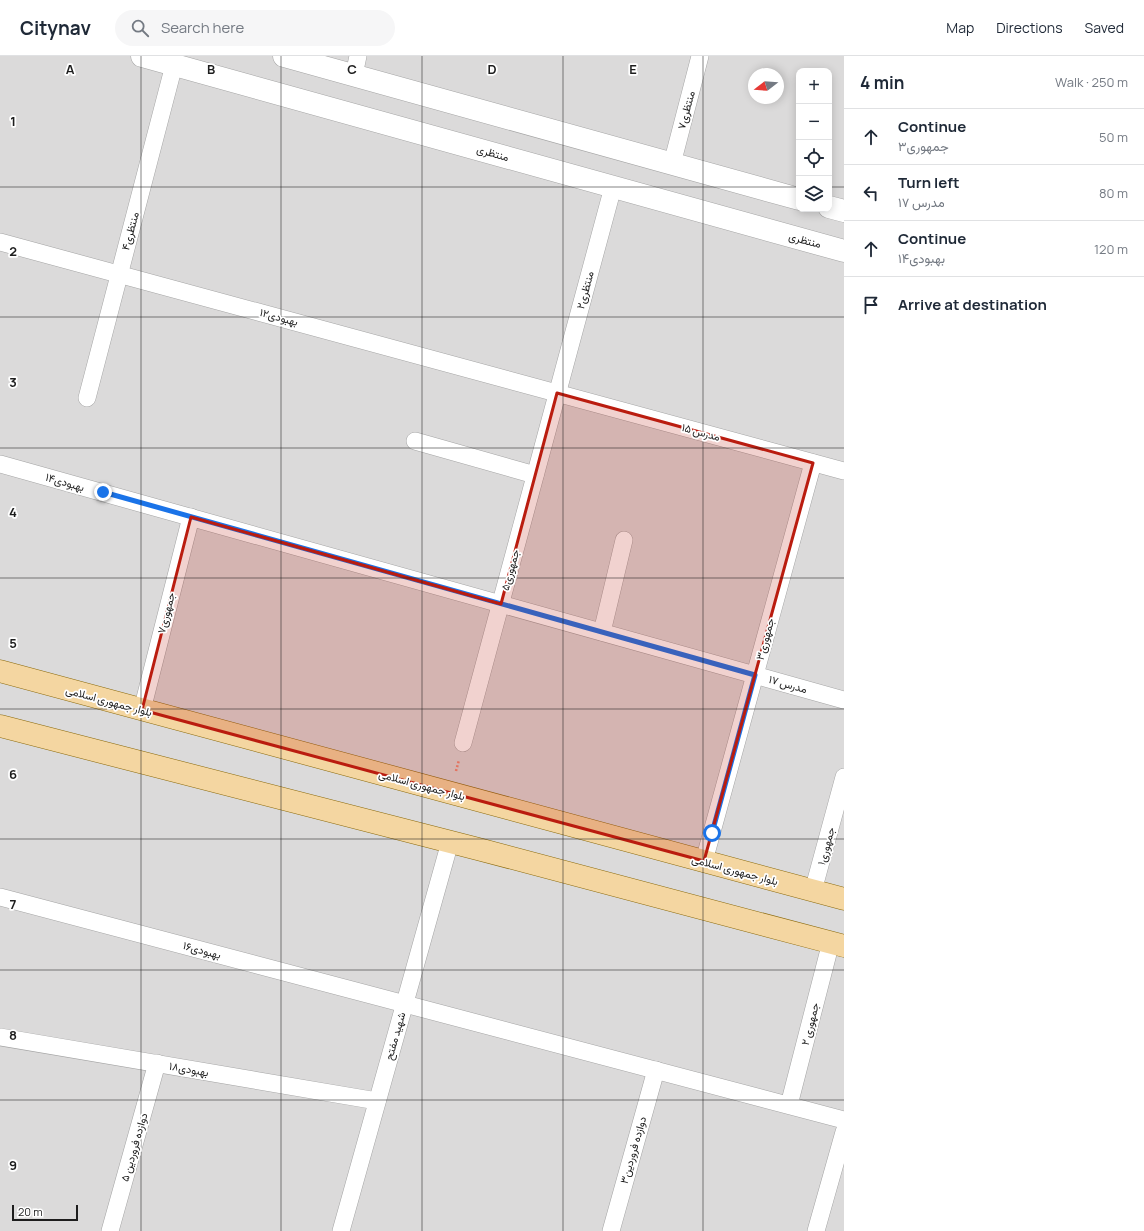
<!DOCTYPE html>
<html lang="en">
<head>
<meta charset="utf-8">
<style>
	body { margin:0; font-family:Manrope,Vazirmatn,sans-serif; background:#f6f6f7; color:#1f2937 }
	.controls { position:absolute; right:12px; top:12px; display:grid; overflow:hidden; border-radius:8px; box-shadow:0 2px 10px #0003 }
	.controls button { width:36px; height:36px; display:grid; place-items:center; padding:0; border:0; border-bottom:1px solid #e0e1e3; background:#fff; color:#1f2937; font:20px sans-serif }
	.compass { position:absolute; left:748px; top:12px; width:36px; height:36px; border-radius:50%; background:#fff; box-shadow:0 2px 10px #0003; rotate:253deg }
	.scale { position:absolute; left:12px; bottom:10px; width:66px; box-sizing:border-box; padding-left:4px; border:2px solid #1d1d1d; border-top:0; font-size:11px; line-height:14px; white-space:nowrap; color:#1d1d1d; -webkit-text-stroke:3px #fff; paint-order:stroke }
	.stop { position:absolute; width:12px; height:12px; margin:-9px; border:3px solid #1a73e8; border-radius:50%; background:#fff }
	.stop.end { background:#1a73e8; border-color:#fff; box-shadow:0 1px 4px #0008 }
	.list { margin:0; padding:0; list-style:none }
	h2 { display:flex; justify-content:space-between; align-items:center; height:52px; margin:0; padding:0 16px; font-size:17px }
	h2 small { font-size:13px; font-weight:400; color:#747a83 }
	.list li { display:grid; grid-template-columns:26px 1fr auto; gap:12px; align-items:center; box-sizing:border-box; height:56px; padding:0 16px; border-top:1px solid #e0e1e3 }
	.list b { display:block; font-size:15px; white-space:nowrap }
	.list p { margin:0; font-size:13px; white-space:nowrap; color:#747a83 }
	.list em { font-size:13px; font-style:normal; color:#747a83 }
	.icon { flex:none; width:22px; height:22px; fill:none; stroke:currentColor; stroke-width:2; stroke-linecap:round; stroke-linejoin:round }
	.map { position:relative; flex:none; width:844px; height:1175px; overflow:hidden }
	header { display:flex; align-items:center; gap:24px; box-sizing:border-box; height:56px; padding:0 20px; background:#fff; border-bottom:1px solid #e0e1e3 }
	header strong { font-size:19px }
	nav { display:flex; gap:22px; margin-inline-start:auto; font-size:14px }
	.search { width:280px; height:36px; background:#f6f6f7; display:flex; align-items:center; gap:10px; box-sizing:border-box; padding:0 14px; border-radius:22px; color:#747a83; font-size:15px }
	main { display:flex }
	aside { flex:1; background:#fff }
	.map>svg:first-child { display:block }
</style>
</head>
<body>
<header>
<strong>Citynav</strong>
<div class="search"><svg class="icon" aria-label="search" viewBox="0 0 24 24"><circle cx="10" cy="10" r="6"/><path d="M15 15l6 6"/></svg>Search here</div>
<nav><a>Map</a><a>Directions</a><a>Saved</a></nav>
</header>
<main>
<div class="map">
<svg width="844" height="1175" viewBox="0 0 844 1175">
	<rect width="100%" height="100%" fill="#edebe3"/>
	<!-- residential -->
	<path fill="#dbdada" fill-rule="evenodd" d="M0,0h844v1175h-844zM799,15h30v138h-30zM754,18h24v24h-24z"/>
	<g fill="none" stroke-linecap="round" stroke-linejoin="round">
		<defs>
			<g id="minor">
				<path d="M354,19l4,-19"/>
				<path d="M672,108l28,-108"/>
				<path d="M0,186l844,229"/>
				<path d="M87,342l87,-333"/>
				<path d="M415,385l120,34"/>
				<path d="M0,408l844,236"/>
				<path d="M602,576l22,-92"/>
				<path d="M142,654l49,-193"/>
				<path d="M463,687l150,-556"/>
				<path d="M704,805l109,-398"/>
				<path d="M813,835l31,-114"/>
				<path d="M0,841l844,223"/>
				<path d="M0,981l377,64"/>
				<path d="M789,1049l42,-163"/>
				<path d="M110,1175l47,-168"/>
				<path d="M341,1175l109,-389"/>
				<path d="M611,1175l45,-161"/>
				<path d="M816,1175l28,-99"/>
			</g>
			<g id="tertiary">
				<path d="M142,0l702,195"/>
				<path d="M284,0l515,143"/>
				<path d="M829,151l15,4"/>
			</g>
			<g id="primary">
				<path d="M0,615l844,228"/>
				<path d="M0,670l478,123 366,97"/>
			</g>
		</defs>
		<!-- minor casing -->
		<use href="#minor" stroke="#a4a4a4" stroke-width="18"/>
		<!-- tertiary casing -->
		<use href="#tertiary" stroke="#a4a4a4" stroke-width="23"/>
		<!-- primary casing -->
		<use href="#primary" stroke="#8a690b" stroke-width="23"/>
		<!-- path -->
		<path stroke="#ef8873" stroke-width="2.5" stroke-dasharray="2 2" stroke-linecap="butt" d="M456,715l3,-11"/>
		<!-- minor -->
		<use href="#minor" stroke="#fff" stroke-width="17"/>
		<!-- tertiary -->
		<use href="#tertiary" stroke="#fff" stroke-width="22"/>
		<!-- primary -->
		<use href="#primary" stroke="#f4d6a1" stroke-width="22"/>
	</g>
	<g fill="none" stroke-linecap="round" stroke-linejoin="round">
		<!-- route -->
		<path stroke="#1a73e8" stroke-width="5" d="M103,436l652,183 -43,158"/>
	</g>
	<!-- marked area -->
	<path fill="#ba1c0f" fill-opacity="0.2" stroke="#ba1c0f" stroke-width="3" stroke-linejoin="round" d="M557,337l256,70 -109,398 -562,-151 49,-193 310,87z"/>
	<!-- grid -->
	<path fill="none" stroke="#1d1d1d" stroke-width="1" stroke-opacity="0.55" d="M141,0v1175M281,0v1175M422,0v1175M563,0v1175M703,0v1175M0,131h799M829,131h15M0,261h844M0,392h844M0,522h844M0,653h844M0,783h844M0,914h844M0,1044h844"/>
	<g text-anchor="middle" stroke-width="3.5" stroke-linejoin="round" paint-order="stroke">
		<!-- street labels -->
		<g font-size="11" fill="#1d1d1d" stroke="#fff">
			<text transform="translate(686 54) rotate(-75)" y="4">منتظری۷</text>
			<text transform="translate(493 97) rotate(16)" y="4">منتظری</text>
			<text transform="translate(130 175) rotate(-75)" y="4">منتظری۴</text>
			<text transform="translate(805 184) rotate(15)" y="4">منتظری</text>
			<text transform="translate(585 234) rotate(-75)" y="4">منتظری۲</text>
			<text transform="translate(279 261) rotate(15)" y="4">بهبودی۱۲</text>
			<text transform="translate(701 376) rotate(15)" y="4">مدرس ۱۵</text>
			<text transform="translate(65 426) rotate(16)" y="4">بهبودی۱۴</text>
			<text transform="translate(510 514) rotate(-75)" y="4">جمهوری۵</text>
			<text transform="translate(166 557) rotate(-76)" y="4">جمهوری۷</text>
			<text transform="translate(765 583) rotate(-75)" y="4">جمهوری۳</text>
			<text transform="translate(788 628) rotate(16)" y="4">مدرس ۱۷</text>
			<text transform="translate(109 645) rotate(15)" y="4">بلوار جمهوری اسلامی</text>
			<text transform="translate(422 729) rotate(15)" y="4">بلوار جمهوری اسلامی</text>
			<text transform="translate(826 790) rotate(-75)" y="4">جمهوری۱</text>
			<text transform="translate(735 814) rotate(15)" y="4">بلوار جمهوری اسلامی</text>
			<text transform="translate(202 894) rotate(15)" y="4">بهبودی۱۶</text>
			<text transform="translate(810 968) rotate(-76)" y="4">جمهوری ۲</text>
			<text transform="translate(395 980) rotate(-74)" y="4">شهید مفتح</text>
			<text transform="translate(189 1013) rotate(10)" y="4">بهبودی۱۸</text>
			<text transform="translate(134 1091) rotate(-74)" y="4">دوازده فروردین ۵</text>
			<text transform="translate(633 1094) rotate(-74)" y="4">دوازده فروردین۳</text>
		</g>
	</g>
	<g font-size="13" text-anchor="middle" font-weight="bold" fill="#1d1d1d" stroke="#fff" stroke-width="3.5" stroke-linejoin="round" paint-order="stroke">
		<text x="70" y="18">A</text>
		<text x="211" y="18">B</text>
		<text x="352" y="18">C</text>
		<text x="492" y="18">D</text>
		<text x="633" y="18">E</text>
		<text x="13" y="70">1</text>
		<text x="13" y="200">2</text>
		<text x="13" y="331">3</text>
		<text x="13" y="461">4</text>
		<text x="13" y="592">5</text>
		<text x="13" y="723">6</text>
		<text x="13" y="853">7</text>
		<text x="13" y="984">8</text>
		<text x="13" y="1114">9</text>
	</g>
</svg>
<div class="controls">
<button>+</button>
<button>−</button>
<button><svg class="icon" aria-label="locate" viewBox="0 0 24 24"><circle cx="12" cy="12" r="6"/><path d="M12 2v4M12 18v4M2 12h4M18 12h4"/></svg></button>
<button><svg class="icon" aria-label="layers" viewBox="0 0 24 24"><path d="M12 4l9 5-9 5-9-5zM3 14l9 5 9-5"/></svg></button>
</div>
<svg class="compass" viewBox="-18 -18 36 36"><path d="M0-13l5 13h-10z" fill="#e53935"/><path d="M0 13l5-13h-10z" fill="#747a83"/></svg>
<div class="scale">20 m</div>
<div class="stop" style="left:712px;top:777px"></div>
<div class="stop end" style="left:103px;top:436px"></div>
</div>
<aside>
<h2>4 min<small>Walk · 250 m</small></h2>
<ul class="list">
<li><svg class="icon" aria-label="ahead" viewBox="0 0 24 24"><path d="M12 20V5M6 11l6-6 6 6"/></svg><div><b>Continue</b><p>جمهوری۳</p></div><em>50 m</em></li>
<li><svg class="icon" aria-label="left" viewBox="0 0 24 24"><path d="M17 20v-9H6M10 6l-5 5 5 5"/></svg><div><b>Turn left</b><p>مدرس ۱۷</p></div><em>80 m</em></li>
<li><svg class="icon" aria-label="ahead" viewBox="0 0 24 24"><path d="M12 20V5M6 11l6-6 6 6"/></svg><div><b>Continue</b><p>بهبودی۱۴</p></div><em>120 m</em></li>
<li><svg class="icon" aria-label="arrive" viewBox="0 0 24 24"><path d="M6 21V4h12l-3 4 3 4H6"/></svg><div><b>Arrive at destination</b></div></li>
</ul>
</aside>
</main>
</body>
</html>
